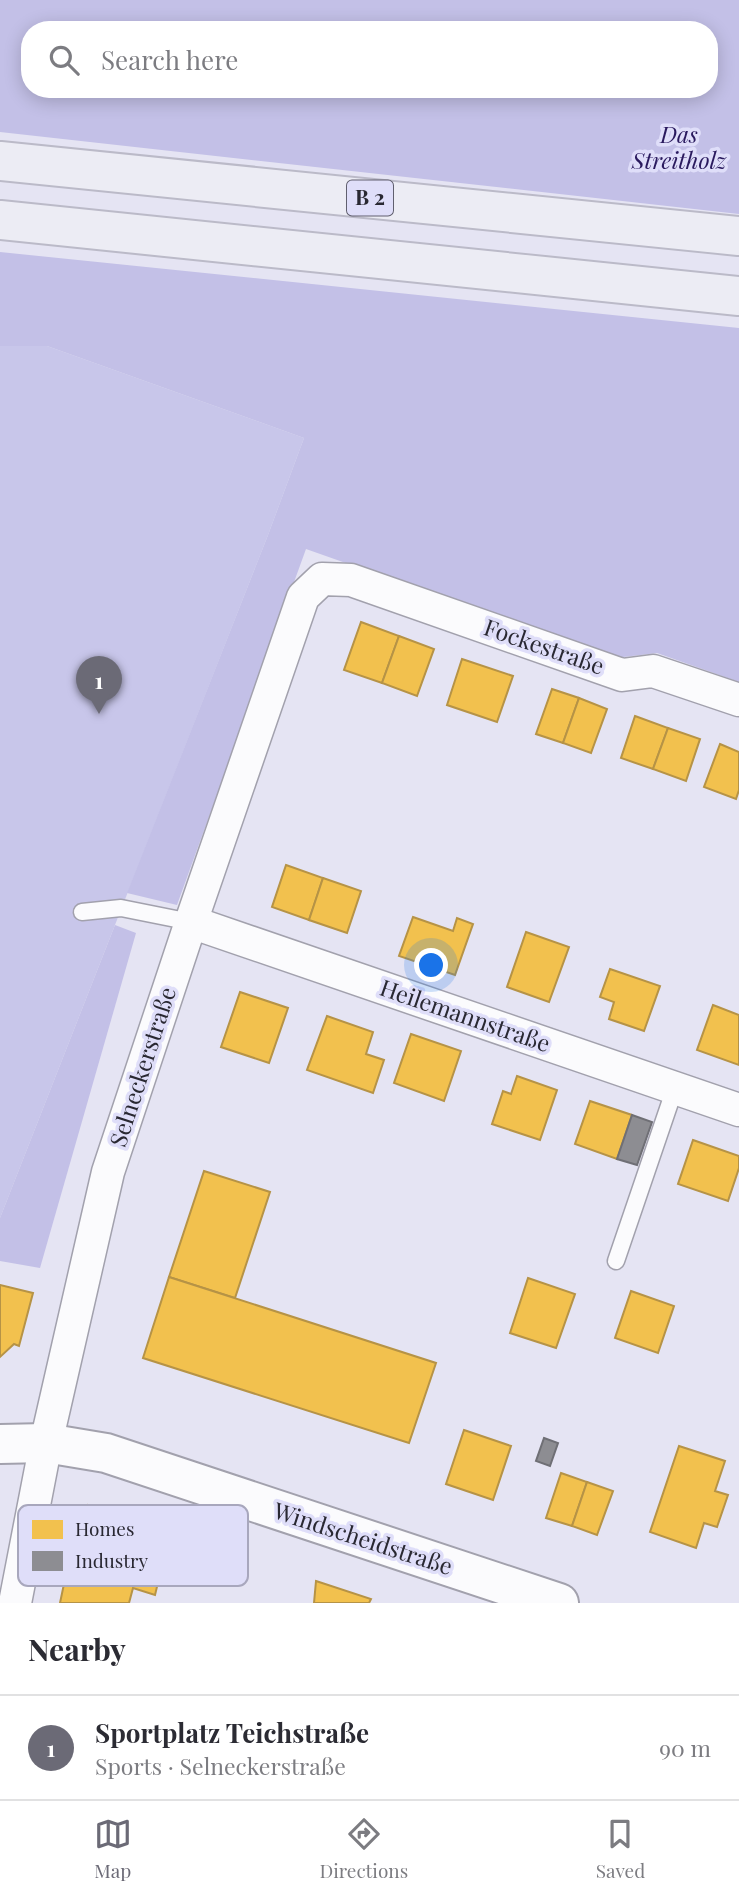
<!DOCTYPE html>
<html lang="en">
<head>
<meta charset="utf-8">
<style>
	body { margin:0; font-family:"Playfair Display",serif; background:#f2f2f3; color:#2b2b33 }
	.you { position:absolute; left:432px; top:966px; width:24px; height:24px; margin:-18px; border:5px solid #fff; border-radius:50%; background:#1a73e8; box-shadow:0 0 0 10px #1a73e833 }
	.badge { display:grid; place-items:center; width:46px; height:46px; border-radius:50%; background:#6b6a76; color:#fff; font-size:23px; font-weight:700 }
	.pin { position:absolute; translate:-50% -58px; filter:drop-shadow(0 2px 4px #0008) }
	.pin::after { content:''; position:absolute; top:37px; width:24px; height:21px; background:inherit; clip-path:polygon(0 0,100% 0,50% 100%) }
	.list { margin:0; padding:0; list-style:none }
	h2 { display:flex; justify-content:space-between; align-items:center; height:91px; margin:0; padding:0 28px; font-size:30px }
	h2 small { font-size:23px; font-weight:400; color:#7c7c81 }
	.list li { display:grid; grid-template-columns:46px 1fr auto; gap:21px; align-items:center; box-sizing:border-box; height:105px; padding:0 28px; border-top:2px solid #e1e1e2 }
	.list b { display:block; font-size:26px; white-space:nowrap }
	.list p { margin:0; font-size:23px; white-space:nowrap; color:#7c7c81 }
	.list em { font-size:23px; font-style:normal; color:#7c7c81 }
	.icon { flex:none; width:38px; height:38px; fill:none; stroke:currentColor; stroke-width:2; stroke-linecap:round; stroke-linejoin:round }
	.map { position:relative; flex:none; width:739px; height:1603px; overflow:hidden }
	.search { position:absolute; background:#fff; box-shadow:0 4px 18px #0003; left:21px; right:21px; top:21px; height:77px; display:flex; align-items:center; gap:18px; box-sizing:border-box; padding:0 24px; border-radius:28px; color:#7c7c81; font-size:26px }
	.sheet { height:196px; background:#fff }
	nav { display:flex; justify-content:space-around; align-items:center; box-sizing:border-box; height:98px; border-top:2px solid #e1e1e2; background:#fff; font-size:19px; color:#7c7c81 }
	nav a { display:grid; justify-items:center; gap:4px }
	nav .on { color:#6b6a76 }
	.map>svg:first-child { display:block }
</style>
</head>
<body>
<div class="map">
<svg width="739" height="1603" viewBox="0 0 739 1603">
	<rect width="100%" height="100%" fill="#e5e4f3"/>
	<!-- green -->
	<path fill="#c8c6ea" d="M0,346h47l257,92 -36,97 -268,683z"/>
	<!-- forest -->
	<g fill="#c3c0e7" fill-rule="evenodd">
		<path d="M0,0h739v214l-739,-82zM30,30h679v59h-679z"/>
		<path d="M0,252l739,76v354l-82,-29 -42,5 -309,-109 -129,356 -50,-12 141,-358 36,-97 -257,-92h-47z"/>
		<path d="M115,925l21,8 -96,335 -40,-7v-43z"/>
	</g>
	<!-- homes -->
	<g fill="#f2c14e" stroke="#b69346" stroke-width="2">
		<path d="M361,622l38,14 -17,47 -38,-13z"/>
		<path d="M399,636l35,13 -17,47 -35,-13z"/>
		<path d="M462,659l51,17 -16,46 -50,-17z"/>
		<path d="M552,689l27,9 -16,45 -27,-9z"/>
		<path d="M579,698l28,11 -16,44 -28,-10z"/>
		<path d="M635,716l33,12 -15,41 -32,-11z"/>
		<path d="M668,728l32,11 -14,42 -33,-12z"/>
		<path d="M720,744l19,8v38l-3,9 -32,-12z"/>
		<path d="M286,865l37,13 -14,42 -37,-13z"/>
		<path d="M323,878l38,13 -14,42 -38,-13z"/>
		<path d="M413,917l40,14 4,-13 16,6 -18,51 -56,-19z"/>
		<path d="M526,932l43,15 -20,55 -42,-15z"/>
		<path d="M610,969l50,17 -16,45 -35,-12 5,-17 -14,-5z"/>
		<path d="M240,992l48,16 -19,55 -48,-16z"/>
		<path d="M713,1005l26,10v50l-42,-15z"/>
		<path d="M327,1016l46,16 -7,22 18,6 -11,33 -66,-23z"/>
		<path d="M411,1034l50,17 -17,50 -50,-18z"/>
		<path d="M517,1076l40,14 -17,50 -48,-16 11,-33 8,3z"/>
		<path d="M590,1101l42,14 -15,44 -42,-15z"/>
		<path d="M693,1140l46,16v12l-11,33 -50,-17z"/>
		<path d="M204,1171l66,21 -35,106 -66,-21z"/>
		<path d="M169,1277l267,86 -27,80 -266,-85z"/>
		<path d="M528,1278l47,16 -19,54 -46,-15z"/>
		<path d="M0,1285l33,8 -14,53 -5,-2 -14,13z"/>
		<path d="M631,1291l43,15 -16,47 -43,-15z"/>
		<path d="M464,1430l47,16 -18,54 -47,-16z"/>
		<path d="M679,1446l46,15 -10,30 13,4 -11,32 -13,-4 -8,25 -46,-16z"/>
		<path d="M561,1473l26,9 -15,44 -26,-8z"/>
		<path d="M587,1482l26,9 -16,44 -25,-9z"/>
		<path d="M88,1505l82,28 -15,62 -22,-7 -4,15h-69l18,-86z"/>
		<path d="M316,1581l55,18 -2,4h-55z"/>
	</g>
	<!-- industry -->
	<g fill="#8d8d92" stroke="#6f6f75" stroke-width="2">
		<path d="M632,1115l20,7 -15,43 -20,-6z"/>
		<path d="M544,1438l14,5 -8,23 -14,-5z"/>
	</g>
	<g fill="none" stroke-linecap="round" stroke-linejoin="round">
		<defs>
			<g id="lane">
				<path d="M82,912l39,-4 70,14"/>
				<path d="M616,1261l59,-173"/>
			</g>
			<g id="street">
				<path d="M191,922l548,188"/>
				<path d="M15,1603l31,-160 62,-271 83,-250 112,-325 19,-18 29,1 271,95 31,-4 86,29"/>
			</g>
			<path id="secondary" d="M0,1444l46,-1 60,10 453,150"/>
			<g id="highway">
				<path d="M0,161l739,75"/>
				<path d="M0,220l739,76"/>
			</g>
		</defs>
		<!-- lane casing -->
		<use href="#lane" stroke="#a2a1ad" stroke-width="19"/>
		<!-- street casing -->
		<use href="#street" stroke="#a2a1ad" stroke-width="35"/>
		<!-- secondary casing -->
		<use href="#secondary" stroke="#a2a1ad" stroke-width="42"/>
		<!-- highway casing -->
		<use href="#highway" stroke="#bbbac8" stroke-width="42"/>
		<!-- lane -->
		<use href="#lane" stroke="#fbfbfd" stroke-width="16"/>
		<!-- street -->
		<use href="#street" stroke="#fbfbfd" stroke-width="32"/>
		<!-- secondary -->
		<use href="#secondary" stroke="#fbfbfd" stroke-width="38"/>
		<!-- highway -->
		<use href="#highway" stroke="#ececf4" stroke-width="38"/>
	</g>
	<g text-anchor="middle" stroke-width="7" stroke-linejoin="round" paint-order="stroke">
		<!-- shield labels -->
		<rect fill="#dfdef9" stroke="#605f6e" stroke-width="2" x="347" y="180.5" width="46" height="35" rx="5"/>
		<g font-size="21" font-weight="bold" fill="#292832">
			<text x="370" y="205">B 2</text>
		</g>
		<!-- park labels -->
		<g font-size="23" font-style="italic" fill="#2a1a5e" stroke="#dfdef9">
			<text x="679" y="143">Das<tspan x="679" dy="26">Streitholz</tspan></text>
		</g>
		<!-- street labels -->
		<g font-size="23" fill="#292832" stroke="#dfdef9">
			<text transform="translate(544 647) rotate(19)" y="8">Fockestraße</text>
			<text transform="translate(465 1016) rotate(19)" y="8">Heilemannstraße</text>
			<text transform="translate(143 1067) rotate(-72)" y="8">Selneckerstraße</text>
			<text transform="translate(363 1539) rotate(18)" y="8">Windscheidstraße</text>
		</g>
	</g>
	<!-- legend -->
	<rect x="18" y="1505" width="230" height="81" rx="10" fill="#dfdef9" stroke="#a8a7bd" stroke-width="2"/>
	<rect x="32" y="1520" width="31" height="19" fill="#f2c14e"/>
	<rect x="32" y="1551" width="31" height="20" fill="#8d8d92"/>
	<g font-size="19" fill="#292832">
		<text x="75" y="1536">Homes</text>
		<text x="75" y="1568">Industry</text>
	</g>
</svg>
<div class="you"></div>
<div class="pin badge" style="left:99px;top:714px">1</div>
<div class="search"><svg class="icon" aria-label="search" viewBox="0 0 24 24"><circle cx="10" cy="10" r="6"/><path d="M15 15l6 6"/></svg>Search here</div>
</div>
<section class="sheet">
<h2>Nearby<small></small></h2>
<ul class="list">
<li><span class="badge">1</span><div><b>Sportplatz Teichstraße</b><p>Sports · Selneckerstraße</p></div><em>90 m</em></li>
</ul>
</section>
<nav>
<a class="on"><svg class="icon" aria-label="map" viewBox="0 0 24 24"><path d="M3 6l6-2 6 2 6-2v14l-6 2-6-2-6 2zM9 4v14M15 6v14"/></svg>Map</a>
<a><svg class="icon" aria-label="directions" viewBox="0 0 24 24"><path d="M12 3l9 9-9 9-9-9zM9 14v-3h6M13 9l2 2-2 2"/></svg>Directions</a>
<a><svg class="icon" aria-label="saved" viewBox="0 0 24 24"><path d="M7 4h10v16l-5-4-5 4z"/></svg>Saved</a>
</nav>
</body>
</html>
